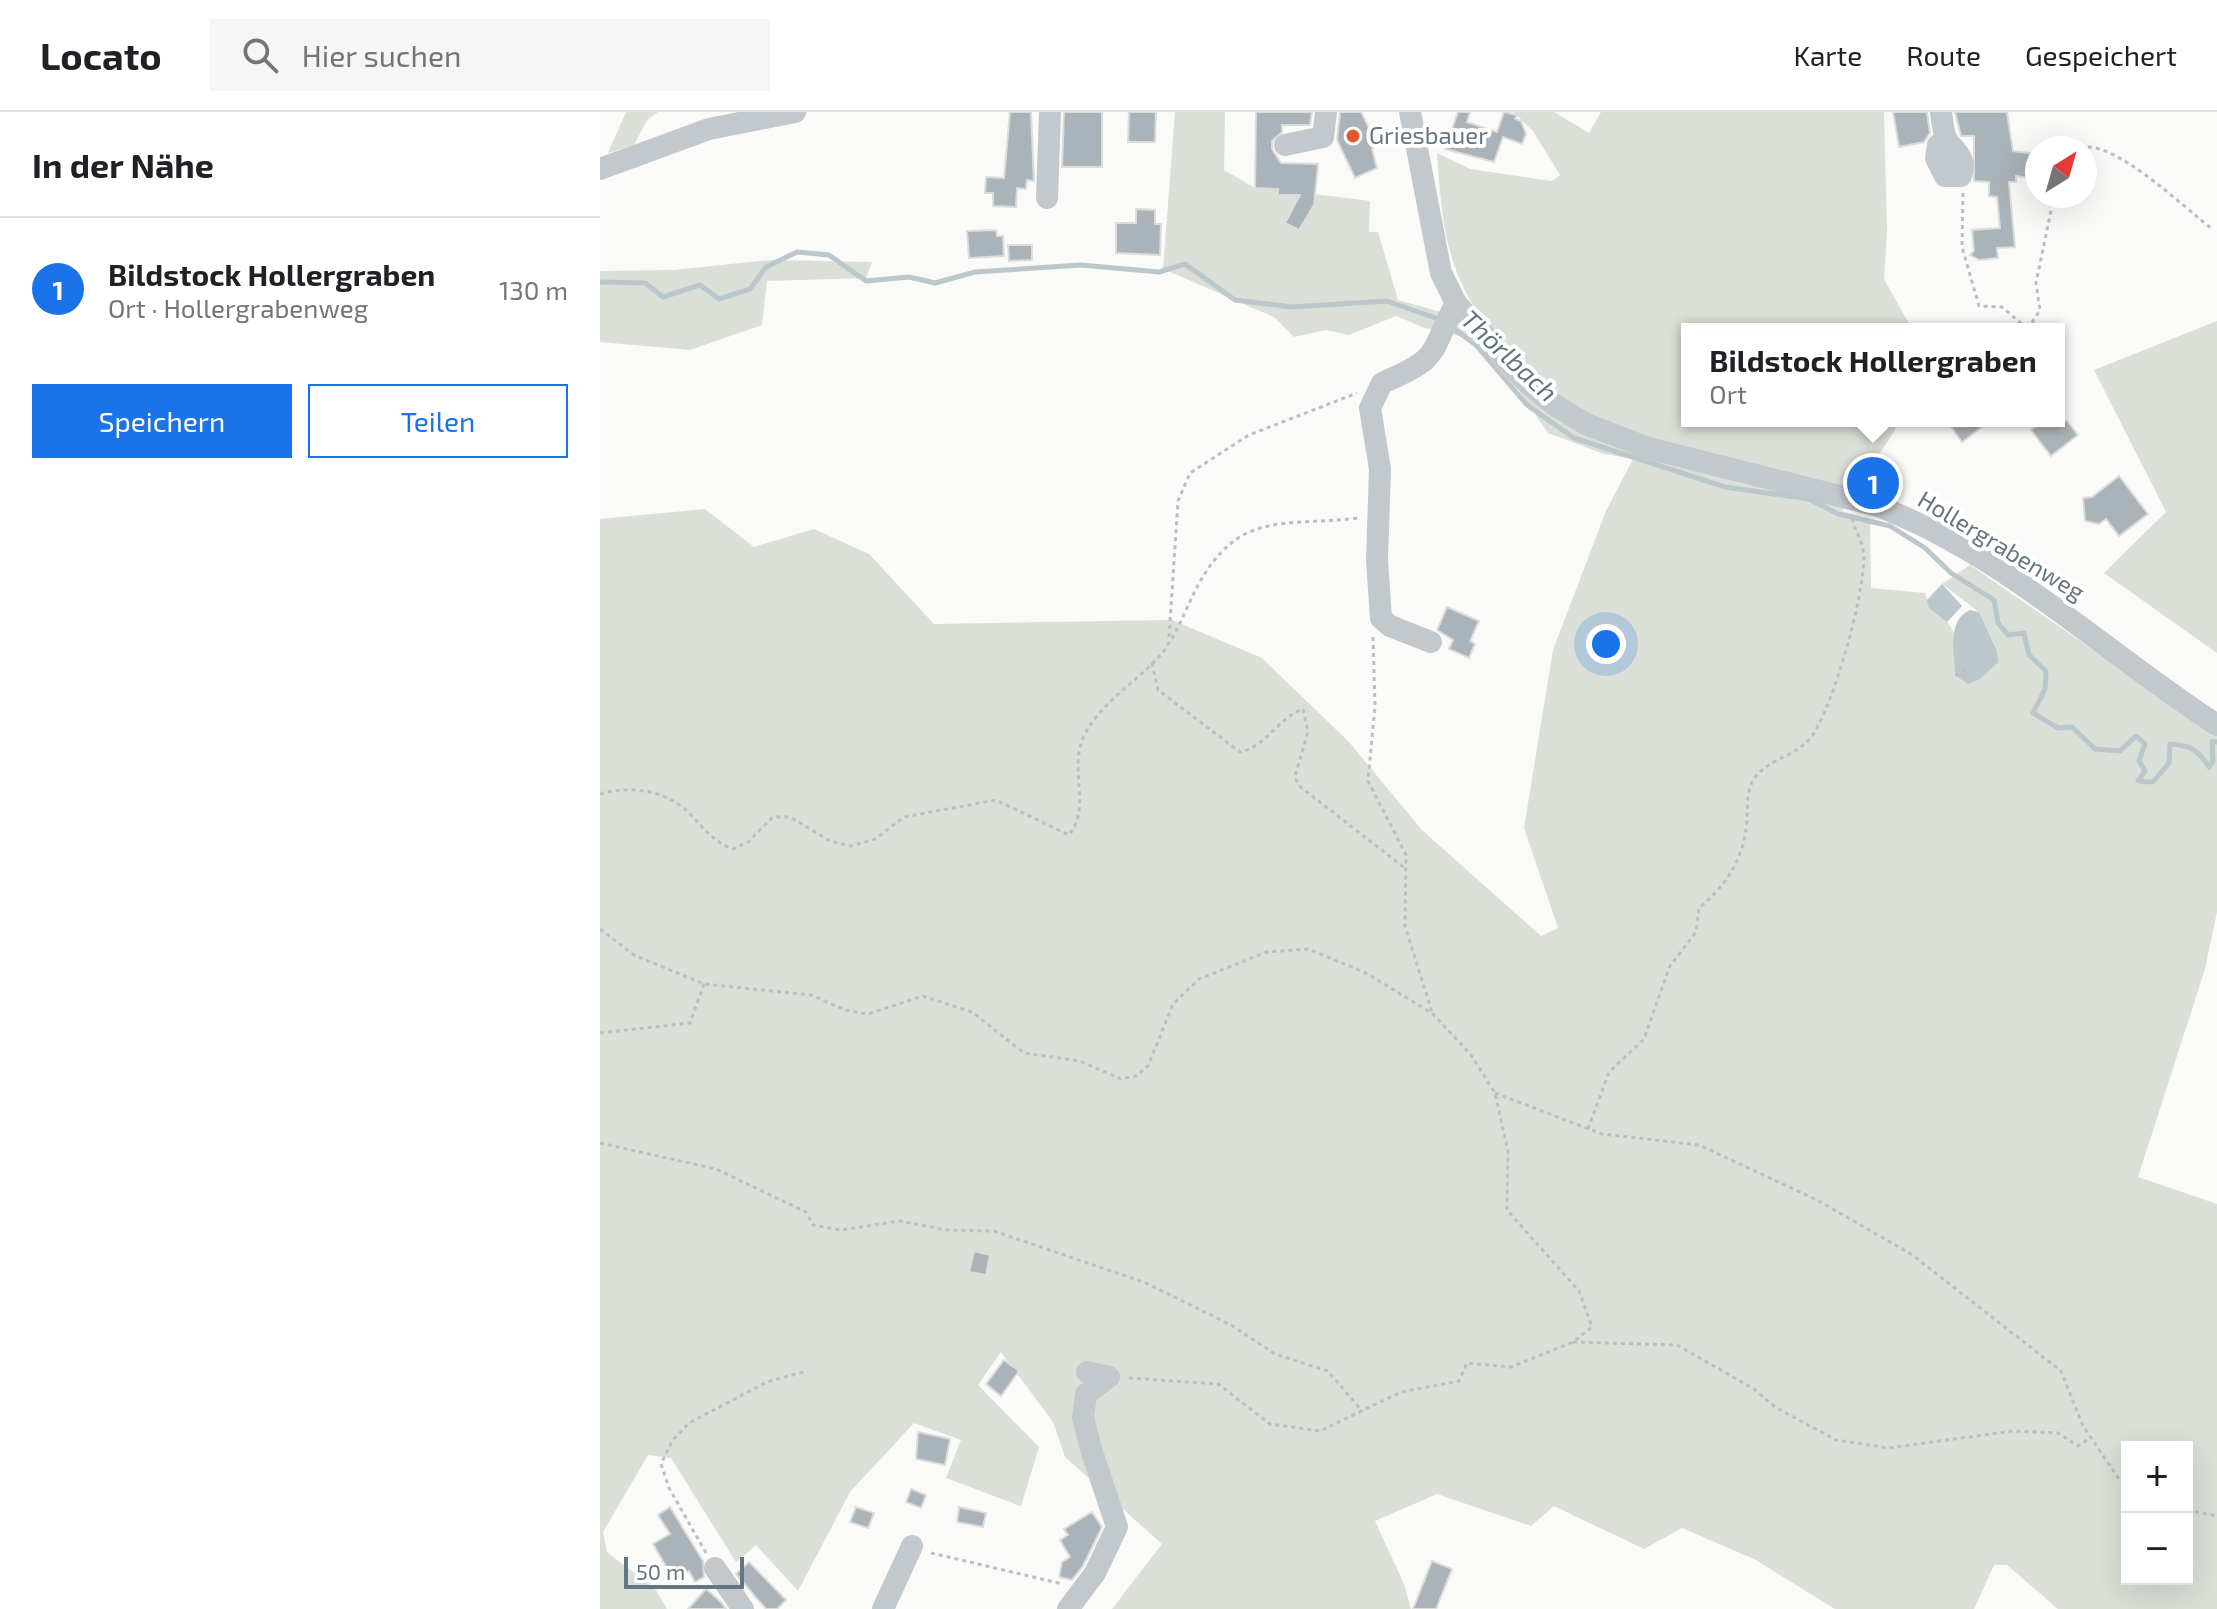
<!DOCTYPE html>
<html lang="de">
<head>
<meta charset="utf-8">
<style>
	body { margin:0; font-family:"Exo 2",sans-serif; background:#f6f6f6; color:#202124 }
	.controls { position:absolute; right:24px; bottom:24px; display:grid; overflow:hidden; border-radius:0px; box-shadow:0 8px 32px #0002 }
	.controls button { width:72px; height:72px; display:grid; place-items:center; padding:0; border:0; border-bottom:2px solid #e0e0e0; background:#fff; color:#202124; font:40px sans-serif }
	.compass { position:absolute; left:1425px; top:24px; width:72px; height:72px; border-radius:50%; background:#fff; box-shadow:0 8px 32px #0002; rotate:37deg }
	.scale { position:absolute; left:24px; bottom:20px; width:120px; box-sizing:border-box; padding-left:8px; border:4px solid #657683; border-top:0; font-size:22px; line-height:28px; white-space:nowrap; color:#657683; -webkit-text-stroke:6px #fff; paint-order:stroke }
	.you { position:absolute; left:1006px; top:532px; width:28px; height:28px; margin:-20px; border:6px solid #fff; border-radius:50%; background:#1a73e8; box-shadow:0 0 0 12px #1a73e833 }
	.badge { display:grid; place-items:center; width:52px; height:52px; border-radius:50%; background:#1a73e8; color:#fff; font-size:26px; font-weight:700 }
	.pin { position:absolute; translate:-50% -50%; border:4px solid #fff; box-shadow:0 2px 8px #0006 }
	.popup { position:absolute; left:1081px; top:211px; width:384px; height:104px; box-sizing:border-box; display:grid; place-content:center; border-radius:0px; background:#fff; filter:drop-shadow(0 2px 6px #0005); font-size:26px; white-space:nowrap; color:#757577 }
	.popup b { font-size:30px; color:#202124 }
	.popup::after { content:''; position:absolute; left:50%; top:100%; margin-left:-16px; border:16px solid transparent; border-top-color:#fff }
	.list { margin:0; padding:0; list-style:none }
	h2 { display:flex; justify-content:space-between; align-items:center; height:104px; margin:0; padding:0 32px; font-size:34px }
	h2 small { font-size:26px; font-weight:400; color:#757577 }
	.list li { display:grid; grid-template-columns:52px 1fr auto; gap:24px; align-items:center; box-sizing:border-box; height:144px; padding:0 32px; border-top:2px solid #e0e0e0 }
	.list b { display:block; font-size:30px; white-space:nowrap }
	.list p { margin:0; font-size:26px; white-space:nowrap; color:#757577 }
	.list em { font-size:26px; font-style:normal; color:#757577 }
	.actions { display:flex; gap:16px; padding:24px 32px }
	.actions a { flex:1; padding:18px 0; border:2px solid #1a73e8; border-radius:0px; text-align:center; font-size:28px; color:#1a73e8 }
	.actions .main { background:#1a73e8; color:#fff }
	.icon { flex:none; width:44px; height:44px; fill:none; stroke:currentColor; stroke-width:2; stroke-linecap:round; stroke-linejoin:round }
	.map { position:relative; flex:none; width:1617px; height:1497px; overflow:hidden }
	header { display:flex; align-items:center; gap:48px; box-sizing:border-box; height:112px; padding:0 40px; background:#fff; border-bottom:2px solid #e0e0e0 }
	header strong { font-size:38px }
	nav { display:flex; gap:44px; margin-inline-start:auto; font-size:28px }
	.search { width:560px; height:72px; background:#f6f6f6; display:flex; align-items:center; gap:20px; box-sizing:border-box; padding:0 28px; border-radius:0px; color:#757577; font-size:30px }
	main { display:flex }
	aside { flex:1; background:#fff }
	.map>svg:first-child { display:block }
</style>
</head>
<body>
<header>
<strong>Locato</strong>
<div class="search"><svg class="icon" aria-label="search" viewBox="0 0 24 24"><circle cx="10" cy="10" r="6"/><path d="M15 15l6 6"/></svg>Hier suchen</div>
<nav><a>Karte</a><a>Route</a><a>Gespeichert</a></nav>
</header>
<main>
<aside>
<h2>In der Nähe<small></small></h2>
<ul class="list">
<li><span class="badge">1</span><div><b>Bildstock Hollergraben</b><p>Ort · Hollergrabenweg</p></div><em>130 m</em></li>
</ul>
<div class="actions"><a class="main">Speichern</a><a>Teilen</a></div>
</aside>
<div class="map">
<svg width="1617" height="1497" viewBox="0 0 1617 1497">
	<rect width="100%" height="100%" fill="#fafaf8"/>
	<!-- green -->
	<g fill="#dadfd7" fill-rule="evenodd">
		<path d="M26,0h32l-11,8 -13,25 -26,8z"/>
		<path d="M575,0h50l-1,58 31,18 23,1v6h15v-8h6v43l15,-36 56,7 -1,31h9l20,68 64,18 14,-8c-32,-50 -35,-99 -39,-157l33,16 82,12 8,-6 -27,-44 -20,-19h41l35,21 12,-21h283l3,120 -3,47 28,50h-225v92h210l-2,9 -53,81 28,8 1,69 54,5c5,19 23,23 29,41 5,14 -3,31 4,44l39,-27 -18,-39 -37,-28 28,-19 247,170v177l-12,57 -67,208 79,27v405h-159l-51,-44h-13l-20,44h-139l-79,-49 -74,-32 -38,21 -90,-43 -23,20 -94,-32 -62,27 29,63 7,25h-299l50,-65 -97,-87 -12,-35 -52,-70 -23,33 61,62 -18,59 -75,-28 15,-38 -47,-17 -64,69 -52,99 -42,-46 -20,17 -65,-104 -23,-3 -45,77 4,20 49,38 11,19h-67v-1090l105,-10 49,38 60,-18 55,25 65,70 238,-4 90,38 87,84 73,88 119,106 17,-8 -34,-100 29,-178 53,-139 27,-52 -29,-5 -56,-21 -34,-50 -38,-43 -51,-12 -29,-12 -47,19 -23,-5 -32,7 -20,-20 -106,-46 -9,1 4,-2zM1527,1335h60v132h-60z"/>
		<path d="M169,148l103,2 -6,16 -99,3 -5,44 -72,25 -90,-8v-71l74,-1z"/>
		<path d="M1617,209v332l-113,-80 62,-61 -72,-142z"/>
	</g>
	<!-- water -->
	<g fill="#bbc7cb">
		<path d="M1342,472l20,22 -15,16 -18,-14 -2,-8z"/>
		<path d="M1370,498l9,2 18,39 1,11 -18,17 -12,5 -13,-9c0,-23 -9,-54 15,-65z"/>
	</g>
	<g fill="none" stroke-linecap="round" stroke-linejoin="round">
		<!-- stream -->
		<g stroke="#bbc7cb" stroke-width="5">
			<path d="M0,170l45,1 18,14 37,-12 19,14 31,-10 16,-22 31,-15 32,3 37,26 43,-4 26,6 40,-11 106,-7 78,7 26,-8 50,36 57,7 95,-6 54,19"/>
			<path d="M853,216l23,17 51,60 47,33 151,49 84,12 29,15 52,12 35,22 26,25 43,27 4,23 10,12 16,-2 5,22 17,16 -1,18 -12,24 25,15 14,-1 23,22 25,2 16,-15 9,8 -6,17 6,10 -7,10 15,1 16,-19 1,-19c20,1 28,6 39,23l4,-6 -1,-20 5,1"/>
		</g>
	</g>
	<!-- building -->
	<g fill="#aab3b9" stroke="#dcdcda" stroke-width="2">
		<path d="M410,0h21l3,69 -7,-1 -1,9 -9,-1 -1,19 -23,-1v-13h-8l1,-16 18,1z"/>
		<path d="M464,0h38v55h-40z"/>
		<path d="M529,0h27l-1,30h-27z"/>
		<path d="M656,0h56l-2,13h-28v7l-10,9v8l9,14 37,1 -4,41 -15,25 -14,-7 15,-28h-22v-6l-23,-1z"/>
		<path d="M740,0h21l17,34 -6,3 5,19 -22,10 -18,-38z"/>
		<path d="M858,0h12l-3,10 30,10 7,-20 13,3 -2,4 6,2 5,13 -4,10 -19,-7 -9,25 -49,-13z"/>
		<path d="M1293,0h34l3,21 -6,9 -25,5z"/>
		<path d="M1355,0h52l6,39 24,3v25l-21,-3v6h-7l6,65 -18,1 1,10 -19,2 -9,-5 4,-4 -2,-21 28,-2 -3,-31 -8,-1v-14l-15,-1v-45h-13z"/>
		<path d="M536,97l19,1v14h6l-1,31 -44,-2v-30h20z"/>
		<path d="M396,118l1,6h6l1,20 -35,2 -2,-27z"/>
		<path d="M408,133h24v15l-23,1z"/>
		<path d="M1347,309h43l-28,21z"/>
		<path d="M1443,309h24l11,14 -27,21 -20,-26z"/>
		<path d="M1519,364l29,38 -29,22 -13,-17 -7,5 -14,-3 -2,-23 9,-1z"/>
		<path d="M847,495l32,14 -9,20 5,3 -6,14 -20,-9 4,-9 -16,-10z"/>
		<path d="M374,1139l16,4 -4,20 -17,-3z"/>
		<path d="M404,1248l15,11 -18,25 -15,-12z"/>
		<path d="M318,1320l32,7 -5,26 -29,-6z"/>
		<path d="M311,1377l15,6 -5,13 -15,-6z"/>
		<path d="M70,1395l33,54 1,16 -9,5 -6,-11 -15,9 -21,-36 17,-10 -12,-19z"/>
		<path d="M256,1395l18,6 -6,15 -18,-6z"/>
		<path d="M359,1395l27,6 -3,14 -26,-5z"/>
		<path d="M492,1400l10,15 -19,39 -11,14 -13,-3 3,-15 8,-5 -10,-17 8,-5 -4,-6z"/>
		<path d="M832,1449l20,8 -16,40h-23z"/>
		<path d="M149,1450l37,38 -9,9h-11l-30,-35z"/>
		<path d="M106,1477l15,13 5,7h-38z"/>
	</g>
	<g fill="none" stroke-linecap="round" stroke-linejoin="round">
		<!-- path -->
		<g stroke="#bbbfc2" stroke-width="3" stroke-dasharray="4 4" stroke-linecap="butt">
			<path d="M1480,36c33,-10 103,59 131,80"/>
			<path d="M1363,81l-1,54 17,59 23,1 21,18 8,-1 9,-14 -4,-27 18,-87"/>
			<path d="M569,525l9,-136 12,-28 59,-38 108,-42"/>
			<path d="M773,525l2,69 -7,75 38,74 -1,71 27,86"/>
			<path d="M552,551l6,27 82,62c26,-5 38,-34 63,-43l5,23 -13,44 3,9 108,84"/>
			<path d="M1356,564l14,-11"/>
			<path d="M0,682c30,-9 66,-4 89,19 16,16 23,28 44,36l15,-7 25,-25h17l40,24 21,5 24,-7 29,-22 92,-17 73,35c23,-28 -1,-66 15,-99 17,-35 55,-55 79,-84 15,-20 23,-44 34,-65 42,-78 86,-60 162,-69"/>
			<path d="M0,817l34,26 70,29 107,11 34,15 23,4 55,-18 49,16 52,41 56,8 41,18 15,-3 12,-10 25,-62 26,-25 68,-27 41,-3 58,24 67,41 38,41 24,38 13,58 -1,59 72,81 13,36 -19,15 -62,25 -44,-4 -8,18 -58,11 -81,39 -50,-7 -52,-40 -89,-6"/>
			<path d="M0,921l90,-10 14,-39"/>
			<path d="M895,981l107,41 97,11 118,55 94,54 150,117 22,55 38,56 6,3"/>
			<path d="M988,1017l21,-57 35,-33 26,-73 26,-34 3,-24c28,-23 45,-50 48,-87 1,-14 -1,-30 7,-42 14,-21 44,-23 58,-43 23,-34 51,-137 52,-179 0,-14 -10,-27 -12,-40"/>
			<path d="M0,1031l116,26 90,43 7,13 28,5 59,-9 46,9 48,1 152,52 85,42 44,29 53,17 34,40"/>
			<path d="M973,1230l104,3 77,44 21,18 61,33 52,8 125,-17 45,2 20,13 12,-8"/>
			<path d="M1587,1398l30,6"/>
			<path d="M106,1441l-37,-65 -8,-24 11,-23 17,-18 78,-41 40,-11"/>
			<path d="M331,1441l132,31"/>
		</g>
		<!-- minor -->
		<g stroke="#c3c8cc" stroke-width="22">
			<path d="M810,0l31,161 15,30 69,78 28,23 33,20 62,24 227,57c128,48 229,147 342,220"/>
			<path d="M1341,0c1,8 2,21 6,28 9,13 20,17 14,36h-16l-9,-18 2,-13 8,-7"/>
			<path d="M685,33l38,-8 3,-25"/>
			<path d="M0,57l109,-40 86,-17"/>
			<path d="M447,86l3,-86"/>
			<path d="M831,530l-41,-16 -9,-8 -4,-58 3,-91 -10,-61 12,-25c61,-26 46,-28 74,-80"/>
			<path d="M115,1456l28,41"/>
			<path d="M283,1497l29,-63"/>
			<path d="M468,1497l27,-36 22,-46 -26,-78 -8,-32 3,-23 23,-17 -22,-5"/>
		</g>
	</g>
	<!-- markers -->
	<circle fill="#e4572e" stroke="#fff" stroke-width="3" cx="753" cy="24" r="8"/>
	<g text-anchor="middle" stroke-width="8" stroke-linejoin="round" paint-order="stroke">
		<!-- poi labels -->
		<g font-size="24" fill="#657683" stroke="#fff" text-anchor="start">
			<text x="769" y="32">Griesbauer</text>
		</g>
		<!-- street labels -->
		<g font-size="24" fill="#657683" stroke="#fff">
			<text transform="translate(1401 434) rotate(31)" y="8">Hollergrabenweg</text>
		</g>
		<!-- water labels -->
		<g font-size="26" font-style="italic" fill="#60757c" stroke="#fff">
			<text transform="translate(909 244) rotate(43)" y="9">Thörlbach</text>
		</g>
	</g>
</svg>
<div class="controls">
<button>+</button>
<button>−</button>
</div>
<svg class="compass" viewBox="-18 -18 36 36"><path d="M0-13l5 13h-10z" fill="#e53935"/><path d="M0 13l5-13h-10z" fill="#757577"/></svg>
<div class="scale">50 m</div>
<div class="you"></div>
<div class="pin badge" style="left:1273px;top:371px">1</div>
<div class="popup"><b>Bildstock Hollergraben</b>Ort</div>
</div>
</main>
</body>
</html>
